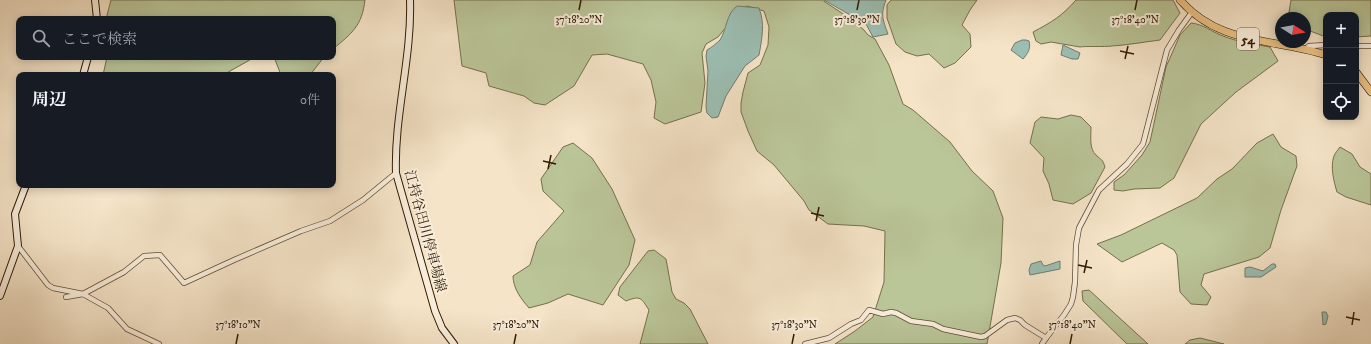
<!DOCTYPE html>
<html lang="ja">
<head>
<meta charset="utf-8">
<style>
	body { margin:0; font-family:"IM FELL DW Pica","Noto Serif JP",serif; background:#20242c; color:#f1f3f6 }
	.controls { position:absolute; right:12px; top:12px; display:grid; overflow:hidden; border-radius:8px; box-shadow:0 2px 10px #0003 }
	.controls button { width:36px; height:36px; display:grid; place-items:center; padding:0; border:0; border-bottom:1px solid #363941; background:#171b24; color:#f1f3f6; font:20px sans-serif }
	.compass { position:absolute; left:1275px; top:12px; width:36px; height:36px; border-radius:50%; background:#171b24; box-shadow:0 2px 10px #0003; rotate:101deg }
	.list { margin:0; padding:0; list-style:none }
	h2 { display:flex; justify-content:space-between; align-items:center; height:52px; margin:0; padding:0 16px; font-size:17px }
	h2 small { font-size:13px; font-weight:400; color:#9ea1a6 }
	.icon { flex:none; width:22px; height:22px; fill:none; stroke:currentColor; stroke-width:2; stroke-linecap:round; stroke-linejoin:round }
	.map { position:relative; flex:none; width:1371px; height:344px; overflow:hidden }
	.search { position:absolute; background:#171b24; box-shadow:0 2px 10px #0003; left:16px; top:16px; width:320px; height:44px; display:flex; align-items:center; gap:10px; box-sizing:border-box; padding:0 14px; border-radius:8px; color:#9ea1a6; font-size:15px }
	.panel { position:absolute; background:#171b24; box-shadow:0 2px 10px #0003; left:16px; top:72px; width:320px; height:116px; border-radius:8px }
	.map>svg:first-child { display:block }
</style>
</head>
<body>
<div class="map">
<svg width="1371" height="344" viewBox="0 0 1371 344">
	<rect width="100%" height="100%" fill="#f5e4c8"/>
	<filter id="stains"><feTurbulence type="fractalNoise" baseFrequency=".005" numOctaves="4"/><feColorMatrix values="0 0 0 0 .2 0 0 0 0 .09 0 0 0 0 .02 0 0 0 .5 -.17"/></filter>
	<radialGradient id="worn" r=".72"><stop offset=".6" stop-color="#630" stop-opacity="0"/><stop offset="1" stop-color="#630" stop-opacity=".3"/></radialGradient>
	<!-- green -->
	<g fill="#bac598" stroke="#75704c">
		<path d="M111,0h254c-3,26 -13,33 -32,49v-30h-227z"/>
		<path d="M454,0h368l29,19 13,11 4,5 7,4 14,26 14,39 10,6 37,32 22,29 21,20 10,27 -2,45 -14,81h-152l20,-13 18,-14 11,-35 1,-51 -21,-5 -36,-2 -19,-14 -5,-9 -30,-36 -17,-14 -9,-20 -7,-19v-9l2,-11 5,-19 12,-8 8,-20 1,-18 -5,-16 -17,-5 -11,5 -8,14 -10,12 -12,7 -4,9 3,30 -4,29 -36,12 -11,-6 2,-16 -5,-22 -8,-16 -36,-10 -15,1 -18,31 -29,19 -11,-2 -10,-7 -35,-10 -3,-13 -24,-7z"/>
		<path d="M891,0h86l-7,10 -8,15 8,9 1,13 -16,16 -11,5 -15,-14 -12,2 -12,-4 -9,-8 -9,-26v-13z"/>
		<path d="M1076,0h97l7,13 -20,27c-16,2 -32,5 -48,6 -7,1 -28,0 -32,1l-29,-5 -10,2 -5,-3 -3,-9c19,-10 29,-16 43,-32z"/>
		<path d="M1291,0h80v36l-15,1v-22h-30v22l-21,-8v-11h-17z"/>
		<path d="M1191,23c12,1 21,9 32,13 15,6 31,8 47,11l8,14 -42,31 -35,32 -27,54 -14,10 -26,1 -11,2 -9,-1v-8l10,-7 18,-20 8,-13 16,-75 14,-32z"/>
		<path d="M107,57h148l-32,18h-120z"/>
		<path d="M274,57h50l-14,18h-29z"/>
		<path d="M1071,115l10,2 10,10c0,9 -2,22 5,28 6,6 6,3 9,12l-14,26 -18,11 -20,-4 -4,-16 -6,-13 1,-13 -14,-15 5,-21 6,-5 17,2z"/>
		<path d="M1273,134l8,13 15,9 1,10 -16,44 -11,38 -11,9 -55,17 -3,11 10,12 -4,8 -16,-1 -11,-12 -3,-37 -3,-5 -12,-7 -40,19 -25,-18 24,-9 76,-37 20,-19 15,-10 25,-26z"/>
		<path d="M573,143l19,15 20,31 23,51 -6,25 -26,40 -35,-11 -20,9 -19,5c-8,-9 -16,-20 -16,-32l17,-11 7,-23 27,-31 -21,-20 -2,-12 22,-32z"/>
		<path d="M1340,147l12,7 8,13 11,7v31l-25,-8 -9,-5c-3,-10 -7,-25 -3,-36 1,-3 4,-6 6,-9z"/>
		<path d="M654,250l12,9 6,33 4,7 8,4 6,6 18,35h-68l9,-34c-8,-12 -8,-15 -23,-9l-8,-6 2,-8 28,-36z"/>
		<path d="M1089,290l59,54h-21l-44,-43 -1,-10z"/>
		<path d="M1200,338l24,6h-39l5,-4z"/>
	</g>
	<!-- water -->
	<g fill="#9cbfb4" stroke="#717d6c">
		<path d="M824,0h62c-6,15 -3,20 2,34l-15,3 -7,-13z"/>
		<path d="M737,6l22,2c6,15 3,31 0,47l-14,11 -19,30 -8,21 -6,1 -5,-5 -1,-6 2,-36 -2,-15 1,-6c5,-3 9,-6 13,-10 7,-11 6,-26 17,-34z"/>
		<path d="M1022,40h4l3,1c2,8 -1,12 -6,18l-12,-9 4,-7z"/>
		<path d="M1063,45l17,8 -2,6h-6l-11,-4z"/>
		<path d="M1041,261l2,4 2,1 15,-5v8l-30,6 -1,-5 2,-6z"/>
		<path d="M1272,264h3l1,3 -15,10h-16v-9l5,-1 13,4z"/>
		<path d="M1322,312h4l2,4 -2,8 -3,1z"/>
	</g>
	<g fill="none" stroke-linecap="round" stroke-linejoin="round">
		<defs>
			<g id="street">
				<path d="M1356,46h15"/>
				<path d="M1304,50l5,-4 17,-1"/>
				<path d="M18,246l30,39 5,3 30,6 25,14 19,21 32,15"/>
				<path d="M66,297l17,-3 41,-22 20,-16 16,-1 24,28 50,-23 67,-29 29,-10 33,-21 33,-27"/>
				<path d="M805,344l24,-6 22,-14 10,-4 8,-10 14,4 8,-2 5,1 15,8 22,3 10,5 38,8 4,-1 22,-16 8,-2 5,2 5,5 21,13"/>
				<path d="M1042,344l4,-6 18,-23 7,-11 2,-7 2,-15 1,-37 3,-17 20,-38 28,-26 16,-20 24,-94 12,-20 13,-18"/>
			</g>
			<g id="secondary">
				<path d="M95,0l2,19"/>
				<path d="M410,0c2,58 -16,115 -14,173l39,138 7,17 12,16"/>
				<path d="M83,75l5,-18"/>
				<path d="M0,296l18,-50 -3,-32 11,-29"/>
			</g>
			<g id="primary">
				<path d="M1180,0c40,46 94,38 146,55"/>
				<path d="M1356,72l15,20"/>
			</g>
		</defs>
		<!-- street casing -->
		<use href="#street" stroke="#614c32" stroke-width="6"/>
		<!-- secondary casing -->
		<use href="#secondary" stroke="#301a00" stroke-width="8"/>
		<!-- primary casing -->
		<use href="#primary" stroke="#301a00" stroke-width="8"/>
		<!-- street -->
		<use href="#street" stroke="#f8eddb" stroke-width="4.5"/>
		<!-- secondary -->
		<use href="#secondary" stroke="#f8eddb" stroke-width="6"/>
		<!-- primary -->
		<use href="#primary" stroke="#eac284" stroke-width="7"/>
	</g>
	<!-- ticks -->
	<path fill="none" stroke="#301a00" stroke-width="1.5" d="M579,10l2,-10M857,10l2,-10M1135,10l2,-10M1120,51l14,3M1125,59l3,-13M543,161l13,3M548,169l3,-14M811,213l13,3M816,221l3,-14M1078,265l14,3M1084,273l3,-13M1346,317l14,3M1352,325l2,-13M236,344l2,-10M514,344l2,-10M792,344l2,-10M1070,344l2,-10"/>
	<g text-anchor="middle" stroke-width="4" stroke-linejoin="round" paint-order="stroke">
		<!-- shield labels -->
		<rect fill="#f8eddb" stroke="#6c5942" stroke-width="1" x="1237" y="28" width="22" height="22" rx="3"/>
		<g font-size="13" font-weight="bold" fill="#301a00">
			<text x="1248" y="44">54</text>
		</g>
		<!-- street labels -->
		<g font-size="14" fill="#301a00" stroke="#f8eddb">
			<text transform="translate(426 231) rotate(75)" y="5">江持谷田川停車場線</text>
		</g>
	</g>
	<g font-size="10" text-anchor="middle" fill="#301a00" stroke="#f8eddb" stroke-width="4" stroke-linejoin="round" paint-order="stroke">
		<text x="579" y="23">37°18'20"N</text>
		<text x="857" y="23">37°18'30"N</text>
		<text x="1135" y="23">37°18'40"N</text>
		<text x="238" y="328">37°18'10"N</text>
		<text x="516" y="328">37°18'20"N</text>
		<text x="794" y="328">37°18'30"N</text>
		<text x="1072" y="328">37°18'40"N</text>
	</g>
	<rect width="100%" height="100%" filter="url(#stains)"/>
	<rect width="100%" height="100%" fill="url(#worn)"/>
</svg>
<div class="controls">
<button>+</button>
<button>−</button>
<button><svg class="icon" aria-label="locate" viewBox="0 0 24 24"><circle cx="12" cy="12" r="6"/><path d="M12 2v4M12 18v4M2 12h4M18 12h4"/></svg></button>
</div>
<svg class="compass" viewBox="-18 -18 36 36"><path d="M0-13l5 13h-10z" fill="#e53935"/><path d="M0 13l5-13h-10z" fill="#9ea1a6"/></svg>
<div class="search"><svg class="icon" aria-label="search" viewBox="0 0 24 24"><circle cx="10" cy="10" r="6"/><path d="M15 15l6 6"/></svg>ここで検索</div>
<section class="panel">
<h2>周辺<small>0件</small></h2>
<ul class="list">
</ul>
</section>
</div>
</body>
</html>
